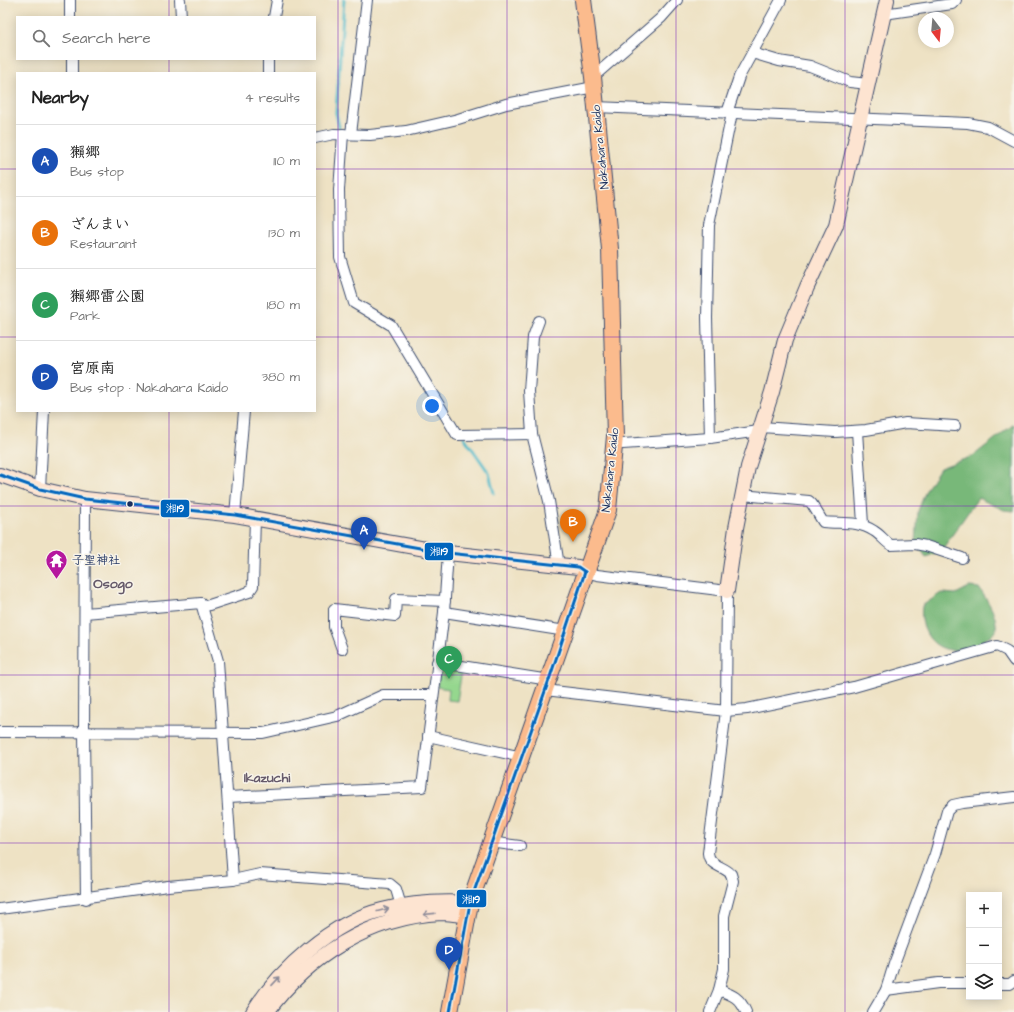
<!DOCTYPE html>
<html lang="en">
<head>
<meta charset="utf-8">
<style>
	body { margin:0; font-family:"Architects Daughter","Klee One",sans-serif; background:#f6f6f6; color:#222 }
	.controls { position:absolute; right:12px; bottom:12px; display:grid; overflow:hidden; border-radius:0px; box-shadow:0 2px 10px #0003 }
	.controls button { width:36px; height:36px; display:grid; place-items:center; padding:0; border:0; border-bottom:1px solid #e0e0e0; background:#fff; color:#222; font:20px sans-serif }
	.compass { position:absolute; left:918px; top:12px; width:36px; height:36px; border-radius:50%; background:#fff; box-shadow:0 2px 10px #0003; rotate:164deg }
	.you { position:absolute; left:432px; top:406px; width:14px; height:14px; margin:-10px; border:3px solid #fff; border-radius:50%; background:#1a73e8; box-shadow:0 0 0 6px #1a73e833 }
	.badge { display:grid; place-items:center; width:26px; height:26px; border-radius:50%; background:#b5179e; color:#fff; font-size:13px; font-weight:700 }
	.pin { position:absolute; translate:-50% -33px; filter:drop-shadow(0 1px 2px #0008) }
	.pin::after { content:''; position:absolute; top:21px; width:14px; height:12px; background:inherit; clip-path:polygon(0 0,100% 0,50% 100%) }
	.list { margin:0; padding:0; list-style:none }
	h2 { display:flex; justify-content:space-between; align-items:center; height:52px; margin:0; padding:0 16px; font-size:17px }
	h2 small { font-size:13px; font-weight:400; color:#767676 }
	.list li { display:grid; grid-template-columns:26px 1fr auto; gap:12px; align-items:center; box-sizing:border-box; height:72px; padding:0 16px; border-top:1px solid #e0e0e0 }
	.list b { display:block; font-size:15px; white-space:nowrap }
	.list p { margin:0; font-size:13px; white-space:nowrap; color:#767676 }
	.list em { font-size:13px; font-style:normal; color:#767676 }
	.icon { flex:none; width:22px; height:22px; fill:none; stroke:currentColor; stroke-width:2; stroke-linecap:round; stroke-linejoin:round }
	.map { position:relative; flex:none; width:1014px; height:1012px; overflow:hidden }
	.search { position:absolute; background:#fff; box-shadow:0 2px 10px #0003; left:16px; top:16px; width:300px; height:44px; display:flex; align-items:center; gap:10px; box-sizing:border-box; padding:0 14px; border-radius:0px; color:#767676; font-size:15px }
	.panel { position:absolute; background:#fff; box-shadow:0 2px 10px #0003; left:16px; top:72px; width:300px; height:340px; border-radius:0px }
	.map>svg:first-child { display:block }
</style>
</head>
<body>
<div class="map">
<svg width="1014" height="1012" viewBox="0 0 1014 1012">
	<rect width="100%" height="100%" fill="#f7f3e8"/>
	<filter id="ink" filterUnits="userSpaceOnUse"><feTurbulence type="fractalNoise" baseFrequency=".025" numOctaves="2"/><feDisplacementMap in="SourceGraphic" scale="8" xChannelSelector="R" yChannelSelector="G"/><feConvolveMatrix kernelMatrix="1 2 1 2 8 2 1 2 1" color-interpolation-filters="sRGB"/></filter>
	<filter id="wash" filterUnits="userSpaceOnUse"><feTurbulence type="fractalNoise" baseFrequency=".012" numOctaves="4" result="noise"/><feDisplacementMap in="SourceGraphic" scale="16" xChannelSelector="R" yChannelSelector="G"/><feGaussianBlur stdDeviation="0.9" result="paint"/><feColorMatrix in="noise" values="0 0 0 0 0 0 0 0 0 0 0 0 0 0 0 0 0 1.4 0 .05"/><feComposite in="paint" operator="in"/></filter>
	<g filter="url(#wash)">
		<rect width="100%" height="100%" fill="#eee2c4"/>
		<!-- green -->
		<path fill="#95d78e" stroke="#588376" d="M444,668l18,2 -5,31 -9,-1 1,-11 -12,-2 3,-16z"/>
		<!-- forest -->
		<g fill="#78b879" stroke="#4a746c">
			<path d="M1014,424v87l-10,-1 -26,-12 -37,53 -15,6 -10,-14 2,-32 8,-21 14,-22 33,-12z"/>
			<path d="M969,587l10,1c9,14 19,27 17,43 -7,5 -14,11 -21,15 -32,14 -57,-7 -53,-40l19,-13 15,1z"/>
		</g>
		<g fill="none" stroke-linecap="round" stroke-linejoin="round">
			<!-- stream -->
			<g stroke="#4ebaca" stroke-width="3">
				<path d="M339,127l-3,-14 8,-113"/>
				<path d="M464,437l25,36 5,20"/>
			</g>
		</g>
	</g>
	<g filter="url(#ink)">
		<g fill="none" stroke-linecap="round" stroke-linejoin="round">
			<defs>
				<g id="street">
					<path d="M70,0v17"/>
					<path d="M180,0l1,17"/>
					<path d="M884,14l68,-10 4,-4"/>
					<path d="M274,17l3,-17"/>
					<path d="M752,53l27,8 31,5 40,16 18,2"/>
					<path d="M72,59v14"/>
					<path d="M268,59v14"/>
					<path d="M593,77l68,-59 16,-18"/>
					<path d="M596,107l372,16 20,4 26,14"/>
					<path d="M727,113l12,-36 42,-77"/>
					<path d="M343,134l-4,56 1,67 14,46 37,22 66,110 75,-1"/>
					<path d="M351,134l16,-134"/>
					<path d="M315,138l19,-4 36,1 36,-4 52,-12 48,-15 88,-17"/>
					<path d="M539,321l-6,16 -4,54 3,43 17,67 10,65"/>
					<path d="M761,427l74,5 31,-2 40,-7 49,3"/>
					<path d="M857,431l6,93"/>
					<path d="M710,438l-3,-120 2,-93 23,-112"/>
					<path d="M615,443l8,1 87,-6 49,-7"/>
					<path d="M40,489l4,-78"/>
					<path d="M742,495l67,6 3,3 11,18c19,2 34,-2 51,9 7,4 11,11 17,14l24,-1 11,2 36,12"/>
					<path d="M85,499l-1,232 2,168"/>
					<path d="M235,515l9,-104"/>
					<path d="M585,572l12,3 130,16 -1,120 -18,142c1,13 16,13 23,21l2,7 -9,35v53l-5,21 -9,22"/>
					<path d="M203,607l46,-15 4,-6 2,-68"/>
					<path d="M444,612l122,19"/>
					<path d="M85,613l116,-10 17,58 15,219"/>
					<path d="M342,649l-8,-22v-18l61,7 1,-17 49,2"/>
					<path d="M437,662l112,18"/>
					<path d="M545,690l181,21 21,-2 107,-22 143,-41 10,5 7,10"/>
					<path d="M0,732l263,1 74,-17 46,-21h50"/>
					<path d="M428,736l94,21"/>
					<path d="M228,797l194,-10 22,-175 4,-59"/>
					<path d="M490,842l30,4"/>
					<path d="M0,909l168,-23 65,-6 27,-6 130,10 6,5 5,17"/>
					<path d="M999,984h11l4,-3"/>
					<path d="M719,990c14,5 21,8 27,22"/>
					<path d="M886,990l52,-7h31"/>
					<path d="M873,1012l13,-22 8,-26 41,-110 12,-43 6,-6 9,-2 52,-6"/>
				</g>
				<g id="secondary">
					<path d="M0,475l40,14 45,10 150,16 213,38 130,14 7,5"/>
					<path d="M727,591l9,-63 12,-61 24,-75 13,-52 22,-53 29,-62 51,-225"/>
					<path d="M253,1012c27,-43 79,-90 129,-102 29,-7 58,-9 88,-7"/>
					<path d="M267,1012c41,-56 103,-95 174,-99 8,0 18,2 27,2"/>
				</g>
				<path id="primary" d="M450,1012l20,-109 5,-15 133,-378 7,-74 -5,-187 -17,-172 -10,-77"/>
			</defs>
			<!-- street casing -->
			<use href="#street" stroke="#3b4a6d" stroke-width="12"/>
			<!-- secondary casing -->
			<use href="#secondary" stroke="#3b4a6d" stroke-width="16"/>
			<!-- primary casing -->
			<use href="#primary" stroke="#3b4a6d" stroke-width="18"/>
			<!-- street -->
			<use href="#street" stroke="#fff" stroke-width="10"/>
			<!-- secondary -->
			<use href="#secondary" stroke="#fde4d1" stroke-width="14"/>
			<!-- primary -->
			<use href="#primary" stroke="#fbbb8d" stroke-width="16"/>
			<defs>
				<g id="bus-1">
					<path d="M0,475l40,14 45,10 150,16 213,38 130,14 7,5"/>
					<path d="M450,1012l20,-109 79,-223 36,-108"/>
				</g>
			</defs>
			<!-- bus-1 casing -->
			<use href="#bus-1" stroke="#f7f3e8" stroke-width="6"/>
			<!-- bus-1 -->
			<use href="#bus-1" stroke="#0065bd" stroke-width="3"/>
		</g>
		<!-- one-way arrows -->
		<defs><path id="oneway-shaft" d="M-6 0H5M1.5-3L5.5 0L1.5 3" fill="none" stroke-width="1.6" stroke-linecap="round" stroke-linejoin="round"/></defs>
		<g stroke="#8c8a98">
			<use href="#oneway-shaft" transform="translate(383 910) rotate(-14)"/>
			<use href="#oneway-shaft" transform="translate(429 914) rotate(174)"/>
			<use href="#oneway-shaft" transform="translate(276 981) rotate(-47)"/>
		</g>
	</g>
	<!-- grid -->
	<path fill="none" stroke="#7b2cbf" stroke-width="1" stroke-opacity="0.55" d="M169,0v17M338,0v1012M507,0v1012M676,0v1012M845,0v1012M169,59v14M0,169h17M315,169h699M0,337h17M315,337h699M169,411v601M0,506h1014M0,675h1014M0,843h1014"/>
	<!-- icons -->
	<defs>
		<symbol id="temple-pin" viewBox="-11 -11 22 30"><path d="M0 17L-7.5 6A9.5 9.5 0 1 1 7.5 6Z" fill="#b5179e" stroke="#f7f3e8"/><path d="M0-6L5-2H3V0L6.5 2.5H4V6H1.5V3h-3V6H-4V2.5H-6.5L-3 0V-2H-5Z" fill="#fff"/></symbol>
	</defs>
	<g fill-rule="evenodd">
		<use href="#temple-pin" x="44" y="548" width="25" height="34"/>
	</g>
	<!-- markers -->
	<circle fill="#1b2f5e" stroke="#f7f3e8" stroke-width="1.5" cx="130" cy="504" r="3.5"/>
	<g text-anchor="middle" stroke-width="3" stroke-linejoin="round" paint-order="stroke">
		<!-- street labels -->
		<g font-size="12" fill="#1b2f5e" stroke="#f7f3e8">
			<text transform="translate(600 147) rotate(-96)" y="4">Nakahara Kaido</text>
			<text transform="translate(610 470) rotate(-84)" y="4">Nakahara Kaido</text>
		</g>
		<!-- poi labels -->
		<g font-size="12" font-weight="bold" fill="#1b2f5e" stroke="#f7f3e8" text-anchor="start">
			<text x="72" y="564">子聖神社</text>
		</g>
		<!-- neighbourhood labels -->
		<g font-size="13" font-weight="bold" fill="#65596a" stroke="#f7f3e8">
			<text x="267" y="782">Ikazuchi</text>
		</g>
		<!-- quarter labels -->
		<g font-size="14" font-weight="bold" fill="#65596a" stroke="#f7f3e8">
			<text x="113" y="588">Osogo</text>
		</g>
	</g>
	<g stroke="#f7f3e8" stroke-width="1.5">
		<rect x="160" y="499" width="30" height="19" rx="4" fill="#0065bd"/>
		<rect x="424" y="542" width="30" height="19" rx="4" fill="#0065bd"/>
		<rect x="456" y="889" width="31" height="19" rx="4" fill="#0065bd"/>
	</g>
	<g font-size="11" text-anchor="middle" font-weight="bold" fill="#fff">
		<text x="175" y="512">湘19</text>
		<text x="439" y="555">湘19</text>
		<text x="471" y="903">湘19</text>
	</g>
</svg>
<div class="controls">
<button>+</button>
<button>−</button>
<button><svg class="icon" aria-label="layers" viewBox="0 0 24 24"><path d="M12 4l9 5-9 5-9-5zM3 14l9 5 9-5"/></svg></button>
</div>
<svg class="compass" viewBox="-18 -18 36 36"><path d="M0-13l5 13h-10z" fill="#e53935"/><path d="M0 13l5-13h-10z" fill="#767676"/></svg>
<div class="you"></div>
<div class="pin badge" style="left:364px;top:550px;background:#1a4fb4">A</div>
<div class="pin badge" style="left:573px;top:542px;background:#e8710a">B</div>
<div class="pin badge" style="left:449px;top:679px;background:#2e9e5b">C</div>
<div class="pin badge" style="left:449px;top:970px;background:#1a4fb4">D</div>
<div class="search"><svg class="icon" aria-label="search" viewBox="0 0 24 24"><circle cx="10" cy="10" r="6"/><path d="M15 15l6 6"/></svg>Search here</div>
<section class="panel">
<h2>Nearby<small>4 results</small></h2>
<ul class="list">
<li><span class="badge" style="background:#1a4fb4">A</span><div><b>獺郷</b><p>Bus stop</p></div><em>110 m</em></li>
<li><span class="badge" style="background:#e8710a">B</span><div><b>ざんまい</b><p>Restaurant</p></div><em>130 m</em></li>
<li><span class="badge" style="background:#2e9e5b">C</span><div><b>獺郷雷公園</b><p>Park</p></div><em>180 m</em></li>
<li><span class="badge" style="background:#1a4fb4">D</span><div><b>宮原南</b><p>Bus stop · Nakahara Kaido</p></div><em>380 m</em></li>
</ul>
</section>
</div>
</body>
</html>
